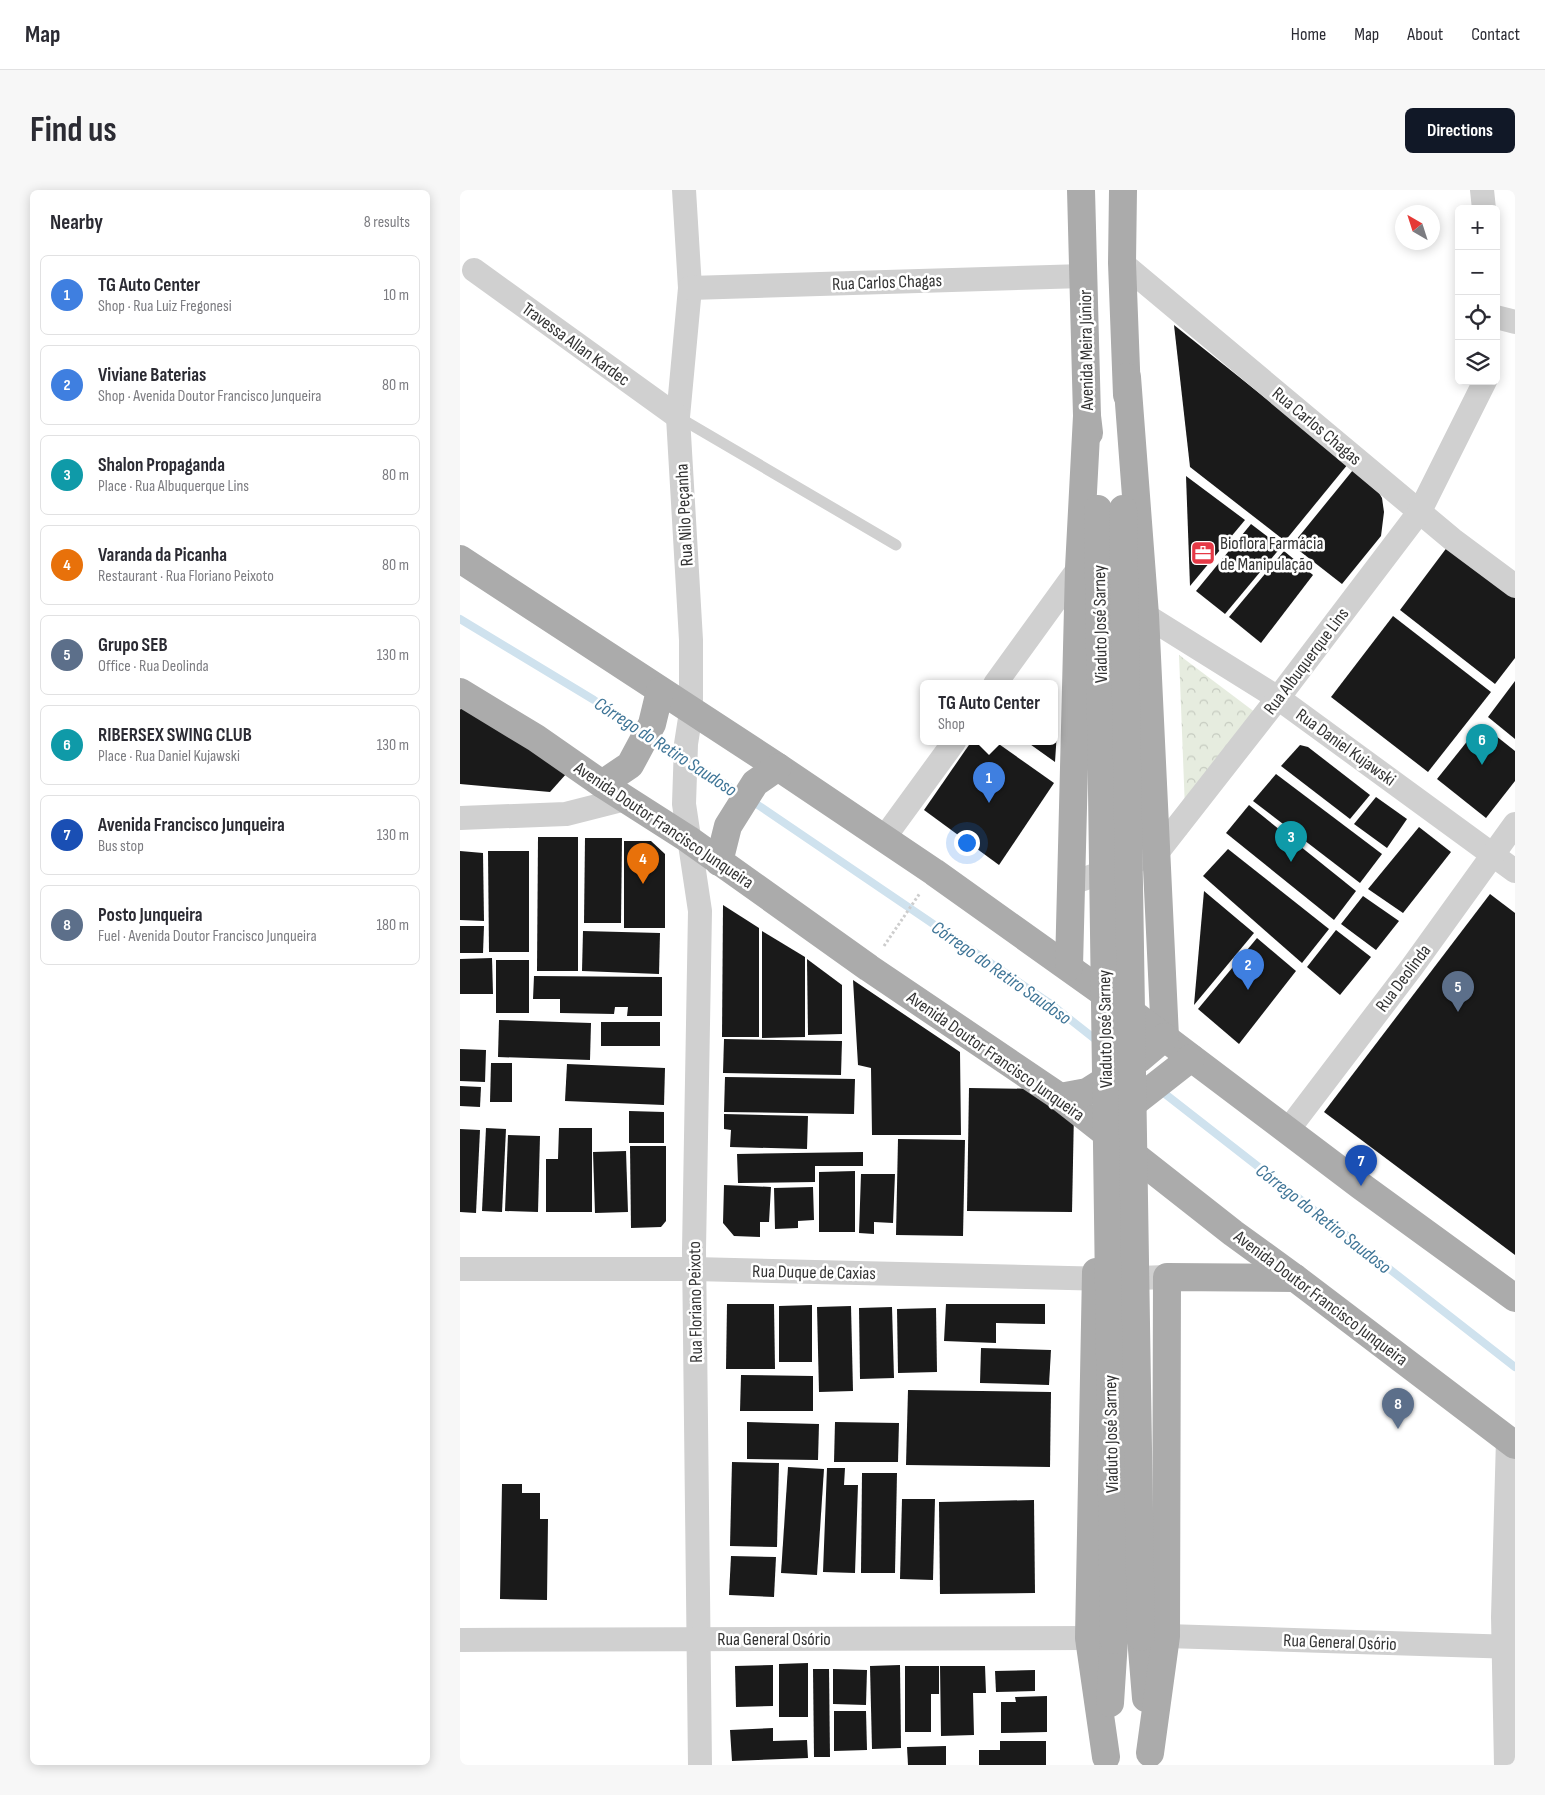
<!DOCTYPE html>
<html lang="en">
<head>
<meta charset="utf-8">
<style>
	body { margin:0; font-family:"Sofia Sans Condensed",sans-serif; background:#f7f7f7; color:#2b2b33 }
	.controls { position:absolute; right:15px; top:15px; display:grid; overflow:hidden; border-radius:8px; box-shadow:0 2px 12px #0003 }
	.controls button { width:45px; height:45px; display:grid; place-items:center; padding:0; border:0; border-bottom:1px solid #e1e1e2; background:#fff; color:#2b2b33; font:25px sans-serif }
	.compass { position:absolute; left:935px; top:15px; width:45px; height:45px; border-radius:50%; background:#fff; box-shadow:0 2px 12px #0003; rotate:321deg }
	.you { position:absolute; left:506px; top:652px; width:18px; height:18px; margin:-12px; border:4px solid #fff; border-radius:50%; background:#1a73e8; box-shadow:0 0 0 8px #1a73e833 }
	.badge { display:grid; place-items:center; width:32px; height:32px; border-radius:50%; background:#111827; color:#fff; font-size:16px; font-weight:700 }
	.pin { position:absolute; translate:-50% -41px; filter:drop-shadow(0 1px 2px #0008) }
	.pin::after { content:''; position:absolute; top:26px; width:18px; height:15px; background:inherit; clip-path:polygon(0 0,100% 0,50% 100%) }
	.popup { position:absolute; left:460px; top:490px; width:138px; height:65px; box-sizing:border-box; display:grid; place-content:center; border-radius:8px; background:#fff; filter:drop-shadow(0 1px 4px #0005); font-size:16px; white-space:nowrap; color:#7c7c81 }
	.popup b { font-size:19px; color:#2b2b33 }
	.popup::after { content:''; position:absolute; left:50%; top:100%; margin-left:-10px; border:10px solid transparent; border-top-color:#fff }
	.list { margin:0; padding:0; list-style:none }
	h2 { display:flex; justify-content:space-between; align-items:center; height:65px; margin:0; padding:0 20px; font-size:21px }
	h2 small { font-size:16px; font-weight:400; color:#7c7c81 }
	.list li { display:grid; grid-template-columns:32px 1fr auto; gap:15px; align-items:center; box-sizing:border-box; height:80px; margin:0 10px 10px; padding:0 10px; border:1px solid #e1e1e2; border-radius:8px }
	.list b { display:block; font-size:19px; white-space:nowrap }
	.list p { margin:0; font-size:16px; white-space:nowrap; color:#7c7c81 }
	.list em { font-size:16px; font-style:normal; color:#7c7c81 }
	.icon { flex:none; width:28px; height:28px; fill:none; stroke:currentColor; stroke-width:2; stroke-linecap:round; stroke-linejoin:round }
	.map { position:relative; flex:none; width:1055px; height:1575px; overflow:hidden; border-radius:8px }
	header { display:flex; align-items:center; gap:30px; box-sizing:border-box; height:70px; padding:0 25px; background:#fff; border-bottom:1px solid #e1e1e2 }
	header strong { font-size:24px }
	nav { display:flex; gap:28px; margin-inline-start:auto; font-size:18px }
	.intro { display:flex; align-items:center; justify-content:space-between; box-sizing:border-box; height:120px; padding:0 30px }
	h1 { margin:0; font-size:35px }
	.button { padding:12px 22px; border-radius:8px; background:#111827; color:#fff; font-size:18px; font-weight:700 }
	main { display:flex; gap:30px; padding:0 30px }
	aside { flex:1; background:#fff; border-radius:8px; box-shadow:0 2px 12px #0003 }
	.map>svg:first-child { display:block }
</style>
</head>
<body>
<header>
<strong>Map</strong>
<nav><a>Home</a><a>Map</a><a>About</a><a>Contact</a></nav>
</header>
<div class="intro"><h1>Find us</h1><a class="button">Directions</a></div>
<main>
<aside>
<h2>Nearby<small>8 results</small></h2>
<ul class="list">
<li><span class="badge" style="background:#3f7fe0">1</span><div><b>TG Auto Center</b><p>Shop · Rua Luiz Fregonesi</p></div><em>10 m</em></li>
<li><span class="badge" style="background:#3f7fe0">2</span><div><b>Viviane Baterias</b><p>Shop · Avenida Doutor Francisco Junqueira</p></div><em>80 m</em></li>
<li><span class="badge" style="background:#0f9aa8">3</span><div><b>Shalon Propaganda</b><p>Place · Rua Albuquerque Lins</p></div><em>80 m</em></li>
<li><span class="badge" style="background:#e8710a">4</span><div><b>Varanda da Picanha</b><p>Restaurant · Rua Floriano Peixoto</p></div><em>80 m</em></li>
<li><span class="badge" style="background:#5c6f8a">5</span><div><b>Grupo SEB</b><p>Office · Rua Deolinda</p></div><em>130 m</em></li>
<li><span class="badge" style="background:#0f9aa8">6</span><div><b>RIBERSEX SWING CLUB</b><p>Place · Rua Daniel Kujawski</p></div><em>130 m</em></li>
<li><span class="badge" style="background:#1a4fb4">7</span><div><b>Avenida Francisco Junqueira</b><p>Bus stop</p></div><em>130 m</em></li>
<li><span class="badge" style="background:#5c6f8a">8</span><div><b>Posto Junqueira</b><p>Fuel · Avenida Doutor Francisco Junqueira</p></div><em>180 m</em></li>
</ul>
</aside>
<div class="map">
<svg width="1055" height="1575" viewBox="0 0 1055 1575">
	<defs>
		<pattern id="park-crowns" width="20" height="18" patternUnits="userSpaceOnUse" patternTransform="scale(1.25)"><rect width="20" height="18" fill="#e6ecdf"/><path d="M2 6a3 3 0 1 1 6 0M12 15a3 3 0 1 1 6 0" fill="none" stroke="#c6cbc0"/></pattern>
	</defs>
	<rect width="100%" height="100%" fill="#fff"/>
	<!-- park -->
	<path fill="url(#park-crowns)" d="M719,465l85,64 -78,116z"/>
	<g fill="none" stroke-linecap="round" stroke-linejoin="round">
		<!-- stream -->
		<g stroke="#cfe2ee" stroke-width="8">
			<path d="M0,429l134,81 167,107 287,195 52,41"/>
			<path d="M700,900l355,277"/>
		</g>
	</g>
	<!-- building -->
	<g fill="#1a1a1a">
		<path d="M714,135l174,139 -63,77 -95,-74z"/>
		<path d="M893,280l26,23 3,5 2,14 -3,24 -39,48 -50,-39z"/>
		<path d="M726,286l59,44 -55,66z"/>
		<path d="M791,334l30,23 -56,67 -29,-23z"/>
		<path d="M988,356l67,49v63l-20,26 -95,-74z"/>
		<path d="M824,361l29,24 -52,68 -32,-26z"/>
		<path d="M933,426l98,76 -63,80 -97,-75z"/>
		<path d="M1055,491v58l-27,-22z"/>
		<path d="M2,516l105,67 -17,19 -90,-8v-74z"/>
		<path d="M594,523l4,3 -3,46 -28,-20h27z"/>
		<path d="M1021,534l34,27v30l-29,37 -49,-39z"/>
		<path d="M511,552h25l58,41 -55,82 -75,-55z"/>
		<path d="M840,555l8,2 62,48 -20,24 -69,-53z"/>
		<path d="M816,584l106,80 -22,29 -107,-82z"/>
		<path d="M916,607l31,22 -20,29 -33,-24z"/>
		<path d="M789,615l107,86 -22,29 -108,-87z"/>
		<path d="M959,637l32,25 -48,61 -35,-24z"/>
		<path d="M78,647h40v134h-41z"/>
		<path d="M125,648h37l-1,85h-37z"/>
		<path d="M164,651h27l14,13v74h-41z"/>
		<path d="M768,659l101,80 -27,34 -99,-87z"/>
		<path d="M0,661l23,2 1,68 -24,-1z"/>
		<path d="M28,661h41v101h-40z"/>
		<path d="M744,701l50,42 -60,72z"/>
		<path d="M1030,704l25,19v342l-191,-143z"/>
		<path d="M903,706l36,25 -23,29 -35,-26z"/>
		<path d="M263,715l36,23v109h-37z"/>
		<path d="M0,736h24l-1,27h-23z"/>
		<path d="M876,740l35,27 -31,38 -33,-28z"/>
		<path d="M123,741l77,2 -1,41 -77,-3z"/>
		<path d="M302,741l43,26v80l-43,1z"/>
		<path d="M797,748l39,33 -57,73 -41,-35z"/>
		<path d="M32,768l1,36h-33v-35z"/>
		<path d="M347,769l35,26v49l-34,1z"/>
		<rect x="36" y="770" width="33" height="53"/>
		<path d="M74,786l128,1v39h-35l1,-9h-13l-1,7 -54,-1v-14h-27z"/>
		<path d="M393,790l107,72 1,83h-89l-1,-67 -13,-3z"/>
		<path d="M39,830l92,3 -1,37 -92,-3z"/>
		<rect x="141" y="832" width="59" height="24"/>
		<path d="M264,849l118,2 -1,34 -118,-2z"/>
		<path d="M0,859l26,1 -1,32 -25,-1z"/>
		<path d="M31,873h21v39h-22z"/>
		<path d="M107,874l98,4 -1,37 -99,-4z"/>
		<path d="M265,887l130,2 -1,35 -130,-2z"/>
		<path d="M0,896l21,1 -1,20 -20,-1z"/>
		<path d="M509,898l77,1 28,22 -2,101 -105,-1z"/>
		<path d="M169,921l35,1v31h-35z"/>
		<path d="M264,924l84,2 -1,33 -77,-2 1,-17 -7,-1z"/>
		<path d="M26,938l20,1 -4,83 -20,-1z"/>
		<path d="M99,938h33v84h-46v-53h12z"/>
		<path d="M0,939l20,1 -4,83 -16,-1z"/>
		<path d="M48,945l32,1 -2,76 -33,-1z"/>
		<path d="M438,949l67,1 -2,96 -67,-1z"/>
		<path d="M170,956h36v75l-5,6 -30,1z"/>
		<path d="M166,961l2,61 -33,1 -2,-61z"/>
		<path d="M403,962v14h-48v16l-77,1 -1,-29z"/>
		<path d="M395,981v61h-36v-60z"/>
		<path d="M401,984h34l-2,49 -19,-1v12l-15,-1z"/>
		<path d="M264,995l47,2 -2,35h-9v15l-26,-1 -11,-13z"/>
		<path d="M353,997l1,33 -16,1v7l-23,1 -1,-41z"/>
		<path d="M267,1114h47l1,65h-49z"/>
		<path d="M486,1114h99v20l-49,-1v20l-52,-2z"/>
		<path d="M352,1115v57h-33v-56z"/>
		<path d="M391,1116l2,85 -34,1 -2,-85z"/>
		<path d="M432,1117l2,71 -34,1 -1,-71z"/>
		<path d="M476,1118l1,64 -39,1 -1,-64z"/>
		<path d="M521,1158l70,2 -2,35 -69,-2z"/>
		<path d="M281,1185l72,1v35h-73z"/>
		<path d="M448,1200l143,2 -1,75 -144,-2z"/>
		<path d="M287,1232l72,2 -1,36 -71,-1z"/>
		<path d="M375,1232l64,1 -1,39h-64z"/>
		<path d="M272,1272l47,1 -2,84 -47,-1z"/>
		<path d="M328,1277l36,2 -7,106 -36,-2z"/>
		<path d="M367,1278h18l-1,17h14l-3,88 -32,-1z"/>
		<path d="M402,1283h35l-2,100h-34z"/>
		<path d="M42,1294h20v9h18v26h8l-1,81 -47,-1z"/>
		<path d="M442,1309h33l-2,81 -33,-1z"/>
		<path d="M574,1310l1,93 -95,1 -1,-92z"/>
		<path d="M271,1366l45,1 -2,40 -45,-2z"/>
		<path d="M348,1473v54h-29v-53z"/>
		<path d="M313,1475v41l-37,1 -1,-41z"/>
		<path d="M440,1475l1,83 -29,1 -2,-83z"/>
		<path d="M445,1476h34v28h-8v38h-26z"/>
		<path d="M480,1476h45l1,27h-13l1,42 -33,1z"/>
		<path d="M353,1479h16l1,88h-16z"/>
		<path d="M373,1479l34,1 -1,35 -33,-1z"/>
		<path d="M575,1480v21l-39,1 -1,-21z"/>
		<path d="M587,1506v36l-46,1v-31h15l-1,-5z"/>
		<path d="M374,1521h32l1,39 -33,1z"/>
		<path d="M313,1538v13l34,-1 1,18 -76,3 -2,-31z"/>
		<path d="M540,1551h46v24h-67v-15h21z"/>
		<path d="M486,1556v19h-38l-1,-18z"/>
	</g>
	<g fill="none" stroke-linecap="round" stroke-linejoin="round">
		<!-- path -->
		<path stroke="#cdcdcd" stroke-width="3" stroke-dasharray="2.5 2.5" stroke-linecap="butt" d="M424,756l36,-53"/>
		<!-- lane -->
		<path stroke="#d0d0d0" stroke-width="11" d="M218,227l218,128"/>
		<!-- street -->
		<g stroke="#d0d0d0" stroke-width="24">
			<path d="M224,0l6,98 -12,129 13,223v72l-5,32 -2,60 16,107 -6,339 6,515"/>
			<path d="M1022,0l2,19"/>
			<path d="M662,73l330,276 63,47"/>
			<path d="M14,80l204,147"/>
			<path d="M230,98l394,-12"/>
			<path d="M1036,127l19,5"/>
			<path d="M685,425l133,83 237,173"/>
			<path d="M535,494l84,-116"/>
			<path d="M0,628l106,-4 59,-15"/>
			<path d="M424,648l70,-96"/>
			<path d="M612,693l84,-29 122,-156 142,-187 65,-130"/>
			<path d="M828,940l124,-163 103,-143"/>
			<path d="M0,1079h234l416,10 57,-2"/>
			<path d="M706,1446l349,11"/>
			<path d="M0,1450l629,-2"/>
			<path d="M1046,1575l-3,-148 5,-178"/>
		</g>
		<!-- primary -->
		<g stroke="#ababab" stroke-width="28">
			<path d="M621,0l6,226 2,17"/>
			<path d="M663,0l-1,73 5,132"/>
			<path d="M667,187l18,238 20,422"/>
			<path d="M0,369l318,208 156,105 202,144 225,170 154,112"/>
			<path d="M0,502l76,46 66,46 86,55 181,129 191,129 173,136 62,45 220,167"/>
			<path d="M142,594l28,-19 22,-41 8,-33"/>
			<path d="M259,672l9,-36 27,-43 23,-16"/>
			<path d="M609,777l10,-399 8,-152"/>
			<path d="M600,907l27,-5 52,-33 26,-22"/>
			<path d="M657,926l74,-58"/>
			<path d="M636,1082l-7,366 17,119"/>
			<path d="M681,1447l5,61"/>
			<path d="M650,1513l4,-63"/>
			<path d="M690,1563l16,-117 1,-359 128,1"/>
		</g>
		<!-- primary-bridge -->
		<g stroke="#ababab" stroke-width="28">
			<path d="M638,319l16,1131"/>
			<path d="M663,319l18,1128"/>
		</g>
	</g>
	<!-- icons -->
	<defs>
		<symbol id="office-square" viewBox="-11 -11 22 22"><rect x="-9" y="-9" width="18" height="18" rx="4" fill="#e63946" stroke="#fff"/><path d="M-6-3h4V-5.5h4V-3h4V5H-6ZM-1-4.5V-3h2v-1.5ZM-6 0V1H6V0Z" fill="#fff"/></symbol>
	</defs>
	<g fill-rule="evenodd">
		<use href="#office-square" x="729" y="349" width="28" height="28"/>
	</g>
	<g text-anchor="middle" stroke-width="5" stroke-linejoin="round" paint-order="stroke">
		<!-- street labels -->
		<g font-size="18" fill="#333" stroke="#fff">
			<text transform="translate(427 92) rotate(-2)" y="6">Rua Carlos Chagas</text>
			<text transform="translate(116 154) rotate(36)" y="6">Travessa Allan Kardec</text>
			<text transform="translate(626 160) rotate(-91)" y="6">Avenida Meira Júnior</text>
			<text transform="translate(857 236) rotate(40)" y="6">Rua Carlos Chagas</text>
			<text transform="translate(224 325) rotate(-93)" y="6">Rua Nilo Peçanha</text>
			<text transform="translate(640 434) rotate(-91)" y="6">Viaduto José Sarney</text>
			<text transform="translate(846 471) rotate(-53)" y="6">Rua Albuquerque Lins</text>
			<text transform="translate(886 557) rotate(36)" y="6">Rua Daniel Kujawski</text>
			<text transform="translate(204 635) rotate(34)" y="6">Avenida Doutor Francisco Junqueira</text>
			<text transform="translate(943 788) rotate(-53)" y="6">Rua Deolinda</text>
			<text transform="translate(645 839) rotate(-91)" y="6">Viaduto José Sarney</text>
			<text transform="translate(536 866) rotate(35)" y="6">Avenida Doutor Francisco Junqueira</text>
			<text transform="translate(354 1082) rotate(1)" y="6">Rua Duque de Caxias</text>
			<text transform="translate(861 1108) rotate(37)" y="6">Avenida Doutor Francisco Junqueira</text>
			<text transform="translate(235 1112) rotate(-91)" y="6">Rua Floriano Peixoto</text>
			<text transform="translate(651 1244) rotate(-91)" y="6">Viaduto José Sarney</text>
			<text x="314" y="1455">Rua General Osório</text>
			<text transform="translate(880 1452) rotate(2)" y="6">Rua General Osório</text>
		</g>
		<!-- poi labels -->
		<g font-size="18" fill="#333" stroke="#fff" text-anchor="start">
			<text x="760" y="359">Bioflora Farmácia<tspan x="760" dy="21">de Manipulação</tspan></text>
		</g>
		<!-- water labels -->
		<g font-size="19" font-style="italic" fill="#3f7597" stroke="#fff">
			<text transform="translate(206 556) rotate(33)" y="7">Córrego do Retiro Saudoso</text>
			<text transform="translate(542 782) rotate(35)" y="7">Córrego do Retiro Saudoso</text>
			<text transform="translate(864 1028) rotate(38)" y="7">Córrego do Retiro Saudoso</text>
		</g>
	</g>
</svg>
<div class="controls">
<button>+</button>
<button>−</button>
<button><svg class="icon" aria-label="locate" viewBox="0 0 24 24"><circle cx="12" cy="12" r="6"/><path d="M12 2v4M12 18v4M2 12h4M18 12h4"/></svg></button>
<button><svg class="icon" aria-label="layers" viewBox="0 0 24 24"><path d="M12 4l9 5-9 5-9-5zM3 14l9 5 9-5"/></svg></button>
</div>
<svg class="compass" viewBox="-18 -18 36 36"><path d="M0-13l5 13h-10z" fill="#e53935"/><path d="M0 13l5-13h-10z" fill="#7c7c81"/></svg>
<div class="you"></div>
<div class="pin badge" style="left:529px;top:613px;background:#3f7fe0">1</div>
<div class="popup"><b>TG Auto Center</b>Shop</div>
<div class="pin badge" style="left:788px;top:800px;background:#3f7fe0">2</div>
<div class="pin badge" style="left:831px;top:672px;background:#0f9aa8">3</div>
<div class="pin badge" style="left:183px;top:694px;background:#e8710a">4</div>
<div class="pin badge" style="left:998px;top:822px;background:#5c6f8a">5</div>
<div class="pin badge" style="left:1022px;top:575px;background:#0f9aa8">6</div>
<div class="pin badge" style="left:901px;top:996px;background:#1a4fb4">7</div>
<div class="pin badge" style="left:938px;top:1239px;background:#5c6f8a">8</div>
</div>
</main>
</body>
</html>
